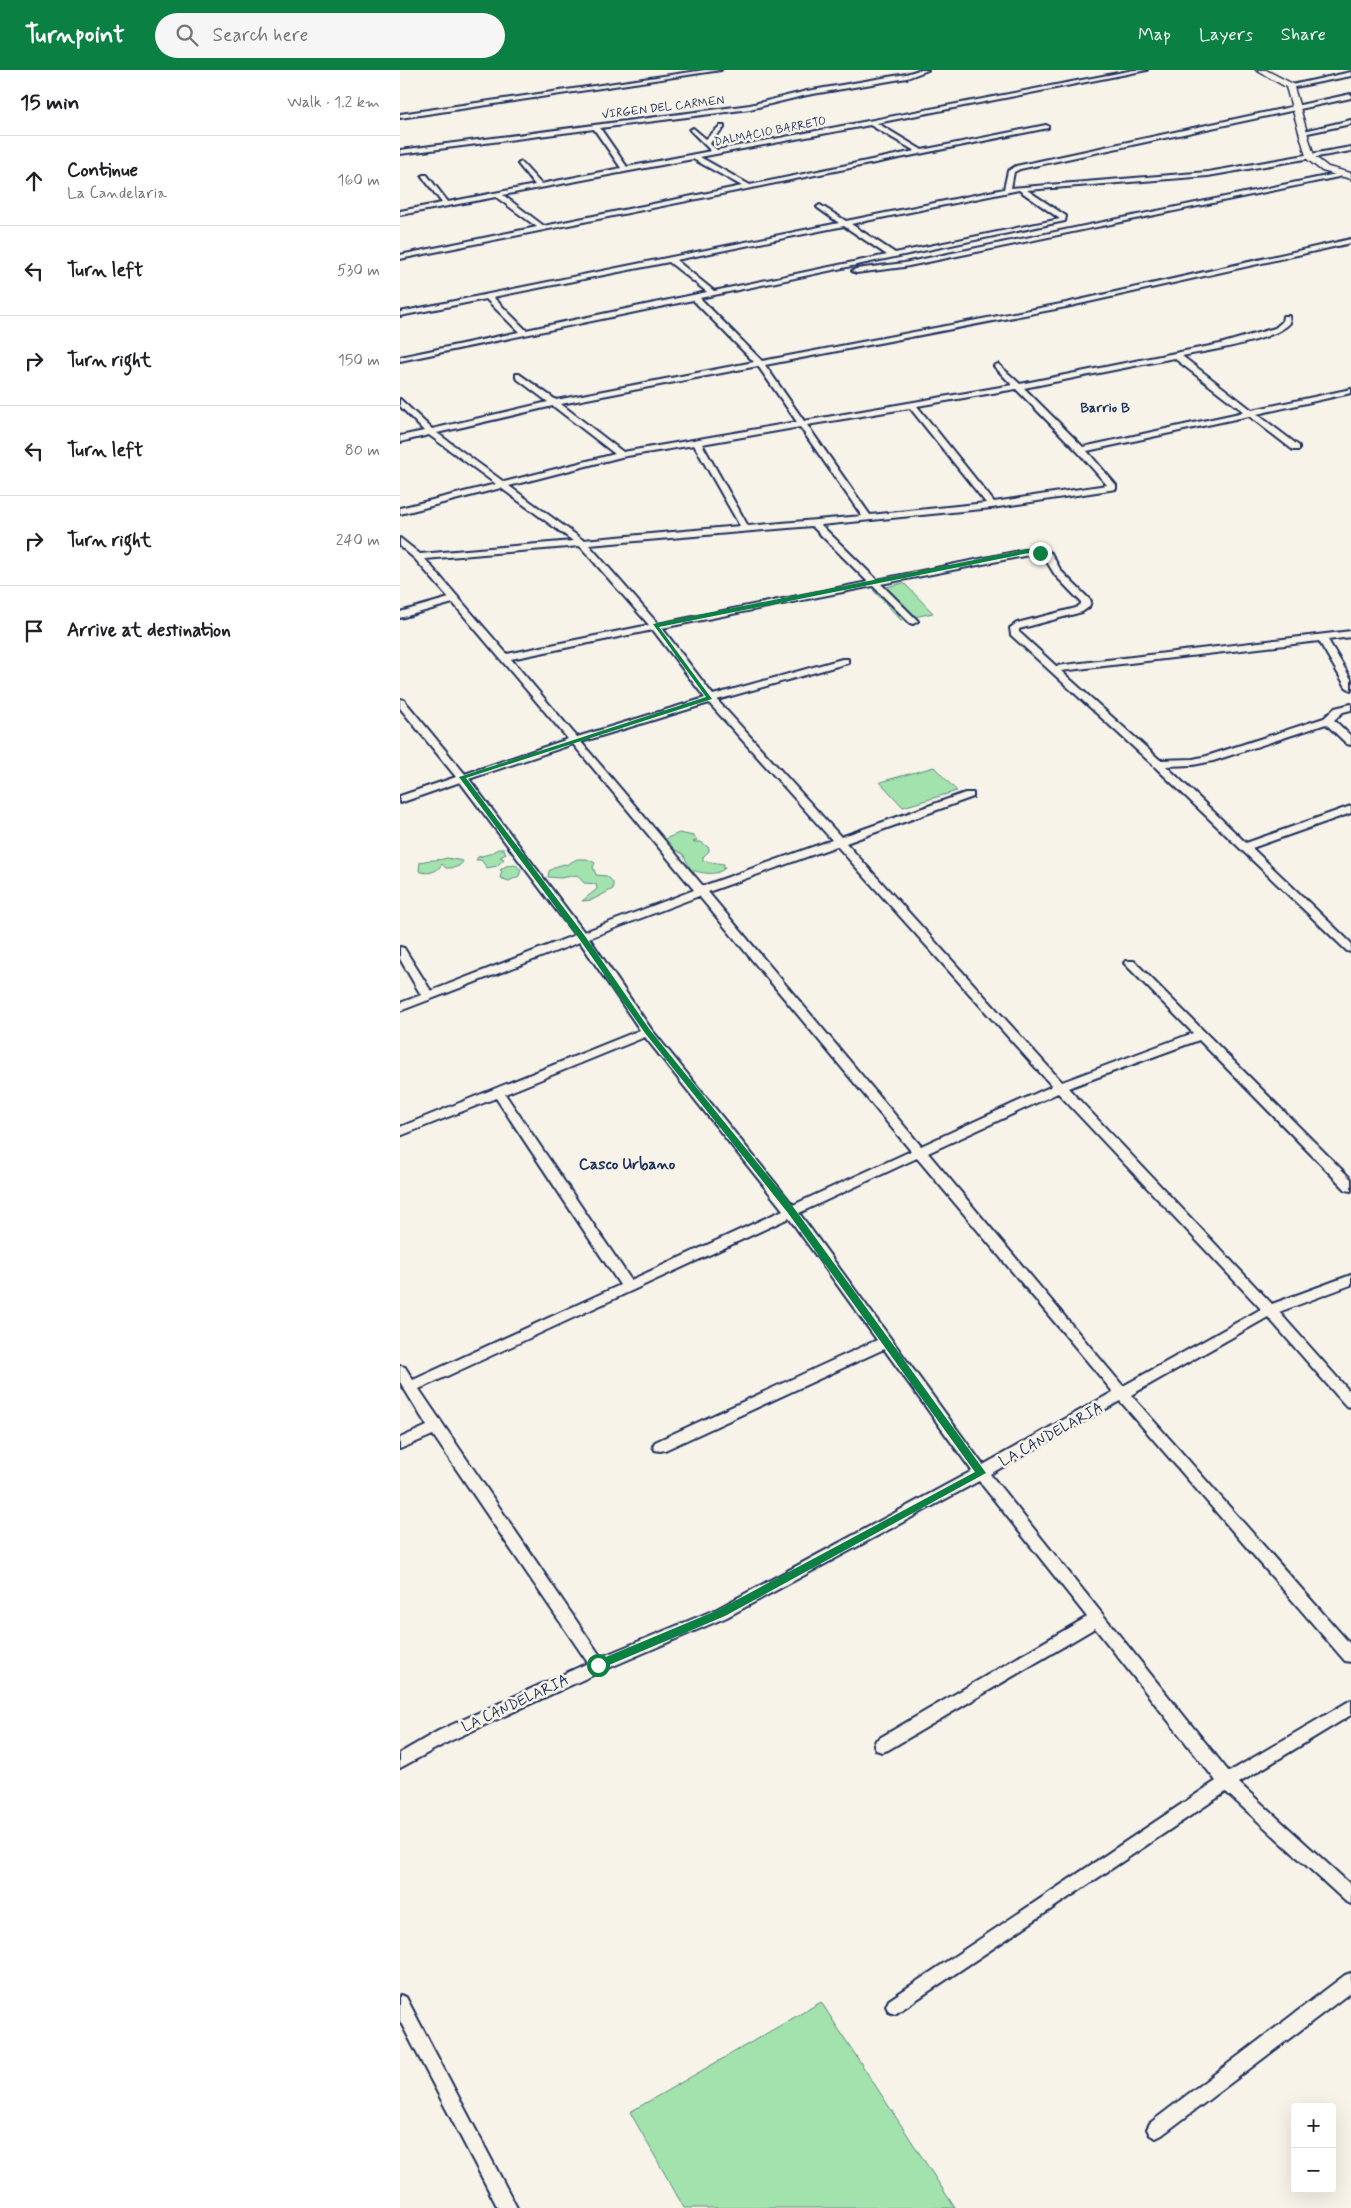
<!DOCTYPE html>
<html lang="en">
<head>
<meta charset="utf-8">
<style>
	body { margin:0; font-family:Mynerve,sans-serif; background:#f6f6f6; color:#202124 }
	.controls { position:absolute; right:15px; bottom:15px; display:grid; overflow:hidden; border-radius:5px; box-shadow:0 5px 20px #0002 }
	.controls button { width:45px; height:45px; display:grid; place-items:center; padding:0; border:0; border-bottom:1px solid #e0e0e0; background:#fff; color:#202124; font:25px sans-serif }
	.stop { position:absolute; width:15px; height:15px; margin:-11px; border:4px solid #0b8043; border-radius:50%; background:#fff }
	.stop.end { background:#0b8043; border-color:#fff; box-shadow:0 1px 5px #0008 }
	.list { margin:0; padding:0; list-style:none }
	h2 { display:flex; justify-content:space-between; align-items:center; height:65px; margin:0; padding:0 20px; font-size:21px }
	h2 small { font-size:16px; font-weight:400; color:#757577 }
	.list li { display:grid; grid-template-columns:32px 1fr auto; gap:15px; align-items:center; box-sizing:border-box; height:90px; padding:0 20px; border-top:1px solid #e0e0e0 }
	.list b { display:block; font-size:19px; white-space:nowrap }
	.list p { margin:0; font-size:16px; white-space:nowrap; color:#757577 }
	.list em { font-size:16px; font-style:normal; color:#757577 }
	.icon { flex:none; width:28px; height:28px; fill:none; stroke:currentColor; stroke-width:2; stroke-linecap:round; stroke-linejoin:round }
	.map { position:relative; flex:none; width:951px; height:2138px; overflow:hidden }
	header { display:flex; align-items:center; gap:30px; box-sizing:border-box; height:70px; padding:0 25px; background:#0b8043; color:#fff }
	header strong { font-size:24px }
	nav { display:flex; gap:28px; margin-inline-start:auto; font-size:18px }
	.search { width:350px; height:45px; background:#f6f6f6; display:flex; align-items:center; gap:12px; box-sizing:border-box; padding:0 18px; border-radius:28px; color:#757577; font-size:19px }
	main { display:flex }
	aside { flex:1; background:#fff }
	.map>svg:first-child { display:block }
</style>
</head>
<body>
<header>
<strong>Turnpoint</strong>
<div class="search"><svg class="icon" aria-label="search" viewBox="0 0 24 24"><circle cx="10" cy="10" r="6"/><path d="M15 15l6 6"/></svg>Search here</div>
<nav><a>Map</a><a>Layers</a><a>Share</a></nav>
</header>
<main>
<aside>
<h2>15 min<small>Walk · 1.2 km</small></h2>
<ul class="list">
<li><svg class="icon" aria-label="ahead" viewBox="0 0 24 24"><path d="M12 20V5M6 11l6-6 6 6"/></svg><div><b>Continue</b><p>La Candelaria</p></div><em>160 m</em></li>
<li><svg class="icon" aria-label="left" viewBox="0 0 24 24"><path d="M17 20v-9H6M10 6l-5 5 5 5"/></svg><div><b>Turn left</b></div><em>530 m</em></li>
<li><svg class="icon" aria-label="right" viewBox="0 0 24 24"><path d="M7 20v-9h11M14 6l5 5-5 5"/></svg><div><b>Turn right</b></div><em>150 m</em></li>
<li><svg class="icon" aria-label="left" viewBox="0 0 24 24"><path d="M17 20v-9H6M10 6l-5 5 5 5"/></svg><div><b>Turn left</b></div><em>80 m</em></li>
<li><svg class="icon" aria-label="right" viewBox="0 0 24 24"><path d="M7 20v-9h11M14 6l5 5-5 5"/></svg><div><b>Turn right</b></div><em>240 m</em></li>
<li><svg class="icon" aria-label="arrive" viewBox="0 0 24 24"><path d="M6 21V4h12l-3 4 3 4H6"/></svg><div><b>Arrive at destination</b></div></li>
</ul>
</aside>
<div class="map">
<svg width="951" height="2138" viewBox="0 0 951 2138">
	<rect width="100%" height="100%" fill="#f7f3e8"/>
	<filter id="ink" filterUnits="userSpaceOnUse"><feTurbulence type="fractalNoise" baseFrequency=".02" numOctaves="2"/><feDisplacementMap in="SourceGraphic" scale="10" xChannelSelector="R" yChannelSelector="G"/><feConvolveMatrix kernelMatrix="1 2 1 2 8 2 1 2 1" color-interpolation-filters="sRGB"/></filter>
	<g filter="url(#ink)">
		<!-- green -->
		<g fill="#a2e2ac" stroke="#5e8885">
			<path d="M504,513l29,30 -32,7 -28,-30z"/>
			<path d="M534,697l23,24 -54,16 -23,-25z"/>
			<path d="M279,763l15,3 3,4 -4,2h8l8,6v3l-6,6v4l21,3 -1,5 3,-2c-9,10 -24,6 -35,3l-8,-16 -20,-11 2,-4z"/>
			<path d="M98,779h6l2,5 -6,3 4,2 -7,7 -10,2 -6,-8h-5l2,-3 11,-3z"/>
			<path d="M47,788l16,3c-3,7 -10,7 -17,7l-4,-4c-4,8 -15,11 -23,7l1,-9c10,-3 19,-1 27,-4z"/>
			<path d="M177,789h10l8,4 -2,4 3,8 11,1 6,6v7l-21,11 -10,1 15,-12 -1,-5 -12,-1 -7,-8 -16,3 -13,-1 1,-6 8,-5 8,-2 1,1z"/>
			<path d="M116,795l5,5 -2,6 -10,5 -9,-3 2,-7 -2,-1 6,-4z"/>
			<path d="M421,1932l134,206h-271l-54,-96z"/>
		</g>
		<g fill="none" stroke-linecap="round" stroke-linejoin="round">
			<defs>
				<g id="minor">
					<path d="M305,0h16l-321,48v-4z"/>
					<path d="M519,0h9l-21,8 -100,17 -57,14 -150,19 27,39 84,-16 -21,-21 3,-2 13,11 14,-13h4v2l-10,9 -4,7 7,6 417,-80h13l-270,53 45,27 124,-25 2,1v2l-648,131v-4l137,-28 -41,-30 -96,18v-4l42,-8 -20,-27 1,-1h4l21,27 87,-17 -17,-21 3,-2 20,22 80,-16 -27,-39 -194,25v-4l350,-45 57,-14 99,-17zM470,55l45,26 -165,34 -50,-28zM293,89l49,27 -198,40 -41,-31z"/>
					<path d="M951,2v4l-61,12 -3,-2z"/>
					<path d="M951,24v4l-331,71 -6,3 -3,16 197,-16 143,-25v4l-143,25 -181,14 39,26 -1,5 -365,77 62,63 304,-58 285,-64v4l-285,64 -301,58 39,56 208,-36 -18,-19 4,-2 22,20 200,-40 55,-16 7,-6 1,-6h6l1,7c-16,18 -83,28 -108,33l70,54 99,-21v4l-94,21 42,32v4h-6l-44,-34 -162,35 29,34v4l-124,19 -171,17 56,55 157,-32 17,5 10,18 30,30 -2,6 -7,5 -63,17v3l37,34 295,-35v6l-23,3 23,39v11l-5,-3 -27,-46 -258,30 99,89 33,-1 14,-3 117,-38 11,-10 16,-4v6l-8,2 -9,8 17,16v9l-4,-1 -21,-20 -113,37 -20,4 -27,1 80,77 105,-37v7l-99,35 99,95v9l-4,-1 -194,-186 -142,-130 -1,-7 7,-5 59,-15 5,-4v-2l-26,-27 -11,-18 -10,-3 -153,30 37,37 -5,3 -3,-1 -37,-37 -211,42 51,67 129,-36h6v4l-131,37 124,137 124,-44h8v4l-127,46 216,239 131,-49 -69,-70 2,-2h8l217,218v12l-5,-1 -147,-150 -131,48 204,216 79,-29v10l-72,27 72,81v14l-5,-1 -78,-89 -137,78 220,250v17l-6,-1 -225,-260 -130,73 239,298 122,-72v15l-112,68 112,102v19l-6,-3 -119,-109 -331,222 -6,-2 -3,-6 3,-6 327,-219 -121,-153 -207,122 -6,2 -6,-2 -2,-5 2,-5 211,-123 -108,-136 -252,136 -123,53 -154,71 -50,27v-15l38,-22 150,-68 -155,-228 -33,14v-11l27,-12 -27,-44v-16l5,1 8,13 207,-95 -124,-187 -96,38v-9l240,-97 -60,-88 -180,69v-8l21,-8 -21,-36v-12l4,1 27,43 144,-56 -115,-153 -60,21v-7l56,-19 -56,-69v-9l4,1 61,74 103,-35 -115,-136 -53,15v-6l49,-14 -34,-39 -15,-13v-8l20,16 153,-13 -72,-53 -101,26v-6l96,-24 -67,-49 -29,7v-6l24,-5 -24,-25v-7l32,30 116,-27 -32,-24v-4h3l37,26 198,-38 -61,-62 -293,61v-4l119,-25 -33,-33 -86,17v-4l439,-89 -21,-15 -1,-1 3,-2 26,16 158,-32 4,-18 8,-5zM619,120l41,29 -165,34 -44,-29zM444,156l43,29 -173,36 -38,-31zM269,192l38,30 -181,38 -33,-33zM774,288l70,54 -161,35 -59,-59zM358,296l39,56 -174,30 -62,-48zM616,319l62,63 29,33 -113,17 -77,-96zM153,336l62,48 -111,28 -67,-49zM510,338l76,95 -116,12 -63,-90zM400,357l62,89 -114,10 -46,-82zM294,375l46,81 -157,14 -74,-54 112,-29zM412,456l56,56 -210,42 -69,-79zM180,476l69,79 -142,29 -82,-95zM253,560l52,68 -128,39 -66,-78zM309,633l123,137 -129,46 -122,-144zM173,674l121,146 -110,42 -115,-153zM437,776l215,240 -131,60 -213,-254zM299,826l212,255 -118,54 -142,-176 -62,-91zM245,967l138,173 -152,70 -126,-186zM658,1023l203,216 -138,77 -195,-233zM517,1088l196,234 -130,73 -184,-252zM389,1148l88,122 -222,102 -2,4 2,4 5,1 5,-1 219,-101 88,122 -255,138 -116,48 -182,-268z"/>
					<path d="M951,50v4l-48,10 -3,-2z"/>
					<path d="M941,103l2,1v2l-439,91 -48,6 -4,-2 4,-2 48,-6z"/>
					<path d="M951,1903v19l-189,143 -6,3 -6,-3 -3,-6 3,-6 195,-148z"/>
					<path d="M0,1925l6,2 111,211h-19l-98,-187z"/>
				</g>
				<path id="secondary" d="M856,0h10l27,14 21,72 14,11 23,6v6l-29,-8 -15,-12 -21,-72z"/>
			</defs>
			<!-- minor casing -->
			<use href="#minor" stroke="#1b2f5e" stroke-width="4"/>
			<!-- secondary casing -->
			<use href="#secondary" stroke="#1b2f5e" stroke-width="3"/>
			<!-- minor -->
			<use href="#minor" fill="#f7f3e8" fill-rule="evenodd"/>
			<!-- secondary -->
			<use href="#secondary" fill="#f7f3e8" fill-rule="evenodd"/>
		</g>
	</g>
	<!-- route -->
	<path fill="#0b8043" d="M629,479l14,4h-14l-370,74 53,72 -246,79 119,158 65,94 144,178 192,265 -261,143 -123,52h-8v-6l124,-52 257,-138 -187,-259 -143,-180 -65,-93 -121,-163 247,-80 -53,-73z"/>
	<g text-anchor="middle" stroke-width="5" stroke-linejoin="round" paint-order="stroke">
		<!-- far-street labels -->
		<g font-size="12" fill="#1b2f5e" stroke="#f7f3e8">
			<text transform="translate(263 37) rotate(-7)" y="4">VIRGEN DEL CARMEN</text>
			<text transform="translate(370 61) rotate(-11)" y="4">DALMACIO BARRETO</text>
		</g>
		<!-- far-neighbourhood labels -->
		<g font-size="14" font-weight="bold" fill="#1b2f5e" stroke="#f7f3e8">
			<text x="705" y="342">Barrio B</text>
		</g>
		<!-- street labels -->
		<g font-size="15" fill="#1b2f5e" stroke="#f7f3e8">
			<text transform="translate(651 1364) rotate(-29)" y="5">LA CANDELARIA</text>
			<text transform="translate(115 1633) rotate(-25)" y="5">LA CANDELARIA</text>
		</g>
		<!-- neighbourhood labels -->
		<g font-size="16" font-weight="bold" fill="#1b2f5e" stroke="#f7f3e8">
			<text x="227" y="1099">Casco Urbano</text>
		</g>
	</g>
</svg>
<div class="controls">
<button>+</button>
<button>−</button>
</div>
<div class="stop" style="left:198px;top:1595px"></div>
<div class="stop end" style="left:640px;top:483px"></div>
</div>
</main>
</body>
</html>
